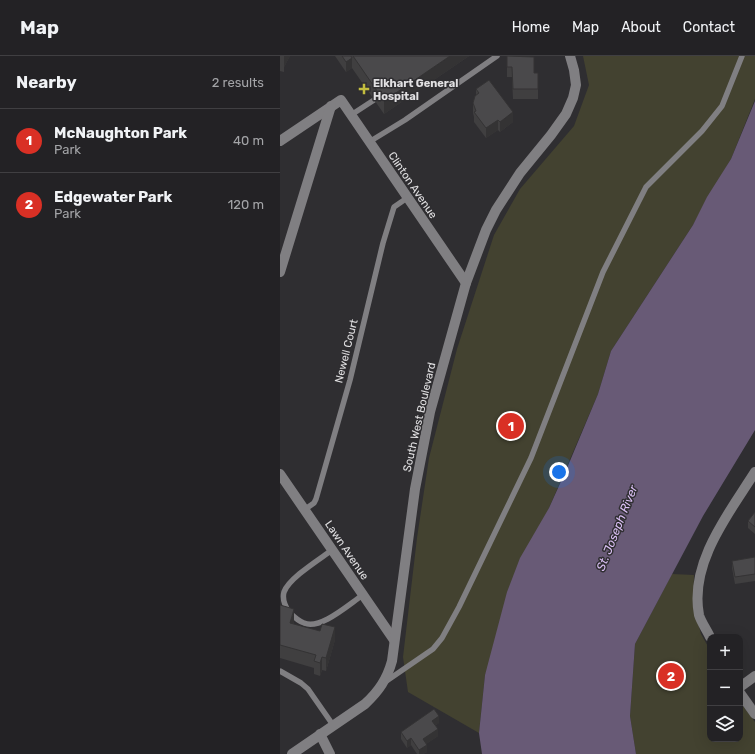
<!DOCTYPE html>
<html lang="en">
<head>
<meta charset="utf-8">
<style>
	body { margin:0; font-family:Rubik,sans-serif; background:#2b2a2d; color:#f1f3f6 }
	.controls { position:absolute; right:12px; bottom:12px; display:grid; overflow:hidden; border-radius:8px; box-shadow:0 4px 16px #0002 }
	.controls button { width:36px; height:36px; display:grid; place-items:center; padding:0; border:0; border-bottom:1px solid #403f42; background:#232225; color:#f1f3f6; font:20px sans-serif }
	.you { position:absolute; left:279px; top:416px; width:14px; height:14px; margin:-10px; border:3px solid #fff; border-radius:50%; background:#1a73e8; box-shadow:0 0 0 6px #1a73e833 }
	.badge { display:grid; place-items:center; width:26px; height:26px; border-radius:50%; background:#d93025; color:#fff; font-size:13px; font-weight:700 }
	.pin { position:absolute; translate:-50% -50%; border:2px solid #fff; box-shadow:0 1px 4px #0006 }
	.list { margin:0; padding:0; list-style:none }
	h2 { display:flex; justify-content:space-between; align-items:center; height:52px; margin:0; padding:0 16px; font-size:17px }
	h2 small { font-size:13px; font-weight:400; color:#a3a4a7 }
	.list li { display:grid; grid-template-columns:26px 1fr auto; gap:12px; align-items:center; box-sizing:border-box; height:64px; padding:0 16px; border-top:1px solid #403f42 }
	.list b { display:block; font-size:15px; white-space:nowrap }
	.list p { margin:0; font-size:13px; white-space:nowrap; color:#a3a4a7 }
	.list em { font-size:13px; font-style:normal; color:#a3a4a7 }
	.icon { flex:none; width:22px; height:22px; fill:none; stroke:currentColor; stroke-width:2; stroke-linecap:round; stroke-linejoin:round }
	.map { position:relative; flex:none; width:475px; height:698px; overflow:hidden }
	header { display:flex; align-items:center; gap:24px; box-sizing:border-box; height:56px; padding:0 20px; background:#232225; border-bottom:1px solid #403f42 }
	header strong { font-size:19px }
	nav { display:flex; gap:22px; margin-inline-start:auto; font-size:14px }
	main { display:flex }
	aside { flex:1; background:#232225 }
	.map>svg:first-child { display:block }
</style>
</head>
<body>
<header>
<strong>Map</strong>
<nav><a>Home</a><a>Map</a><a>About</a><a>Contact</a></nav>
</header>
<main>
<aside>
<h2>Nearby<small>2 results</small></h2>
<ul class="list">
<li><span class="badge">1</span><div><b>McNaughton Park</b><p>Park</p></div><em>40 m</em></li>
<li><span class="badge">2</span><div><b>Edgewater Park</b><p>Park</p></div><em>120 m</em></li>
</ul>
</aside>
<div class="map">
<svg width="475" height="698" viewBox="0 0 475 698">
	<rect width="100%" height="100%" fill="#2f2e31"/>
	<!-- green -->
	<g fill="#434230">
		<path d="M303,0h172v43l-24,60 -38,66 -82,126 -13,43 -49,114 -64,167 -6,58 -71,-41 -5,-35 14,-119 12,-80 28,-109 37,-114 26,-46 54,-63 15,-41z"/>
		<path d="M392,518l22,1 -1,30 8,29 9,16v89h30v-37l15,20v32h-119l-6,-38 5,-72z"/>
	</g>
	<!-- water -->
	<path fill="#685a76" d="M475,45v329l-52,86 -68,128 -5,72 6,38h-154l-3,-21 6,-58 22,-83 13,-34 29,-50 18,-40 31,-74 13,-43 82,-126 14,-28 24,-38z"/>
	<g fill="none" stroke-linecap="round" stroke-linejoin="round">
		<!-- service -->
		<g stroke="#807f82" stroke-width="5.5">
			<path d="M71,59l23,-15"/>
			<path d="M89,86l36,-22 92,-64"/>
			<path d="M24,454l10,-7 2,-4 34,-119 33,-137 11,-36 13,-9"/>
			<path d="M52,494c-12,9 -43,28 -48,42 -2,7 1,14 5,20 4,4 9,9 15,11 17,7 45,-19 59,-28"/>
			<path d="M0,615l21,12 7,6 25,36"/>
			<path d="M105,626l48,-33 9,-11 17,-31 72,-149 72,-186 43,-85 56,-56 20,-25 20,-50"/>
		</g>
		<!-- minor -->
		<g stroke="#807f82" stroke-width="10">
			<path d="M0,85l61,-41 125,183"/>
			<path d="M0,216l51,-166"/>
			<path d="M0,418l114,166"/>
			<path d="M430,581c-3,-7 -9,-15 -11,-22 -10,-52 30,-102 56,-143"/>
			<path d="M460,631l15,-11"/>
			<path d="M460,637l15,21"/>
			<path d="M40,678l10,20"/>
		</g>
		<!-- tertiary -->
		<path stroke="#807f82" stroke-width="10" d="M12,698l73,-50c14,-13 22,-25 27,-43l23,-172 15,-77 36,-129 20,-53 10,-20 24,-37 31,-38 15,-21 7,-16 3,-13 -2,-15 -4,-14"/>
	</g>
	<!-- wall -->
	<g fill="#403f40">
		<path d="M0,0h10l-6,11v5l-4,-1z"/>
		<path d="M55,0h134l-85,58 -32,-46 -6,4z"/>
		<path d="M227,0l27,17h4v26h-25l-1,-22h-5z"/>
		<path d="M196,33l37,33 -13,10 -2,-2 -12,8 -12,-16v-5l-1,-4v-10l3,-7z"/>
		<path d="M475,456v22l-7,-6v-7z"/>
		<path d="M475,501v24l-20,3 -3,-16v-7z"/>
		<path d="M0,549l14,17v2l41,16 -9,31 -4,-1 -2,6 -6,-2v-6l-34,-10z"/>
		<path d="M159,667l-3,2 2,11 -12,8 1,8 -4,2h-6l-6,-9 -4,3 -6,-9v-7z"/>
	</g>
	<!-- shaded-wall -->
	<g fill="#343334">
		<path d="M4,0h6l-6,11v5z"/>
		<path d="M170,0h19l-85,58v-13z"/>
		<path d="M72,2v10l-6,4v-10z"/>
		<path d="M233,56v10l-13,10v-10z"/>
		<path d="M218,64v10l-12,8v-10z"/>
		<path d="M14,553v13l-4,14v-13z"/>
		<path d="M55,571v13l-9,31v-13z"/>
		<path d="M42,601v13l-2,6v-13z"/>
		<path d="M159,660v7l-7,5v-7z"/>
		<path d="M158,673v7l-15,10v-7z"/>
		<path d="M131,682v7l-4,3v-7z"/>
		<path d="M147,689v7l-4,2h-4v-4z"/>
	</g>
	<!-- building -->
	<g fill="#4a494b" stroke="#343334">
		<path d="M62,0h9l1,2 -6,4z"/>
		<path d="M73,0h97l-66,45z"/>
		<path d="M227,0l27,1v16h4v16h-25l-1,-22h-5z"/>
		<path d="M209,24l24,32 -13,10 -2,-2 -12,8 -12,-16 2,-1 -3,-8 2,-7 4,-3 -3,-4z"/>
		<path d="M475,456v15l-7,-6z"/>
		<path d="M475,501v17l-20,3 -3,-16z"/>
		<path d="M0,549l14,4 -4,14 30,8 2,-7 13,3 -9,31 -4,-1 -2,6 -6,-2 2,-6 -36,-10z"/>
		<path d="M154,653l5,7 -7,5 6,8 -15,10 4,6 -8,5 -8,-12 -4,3 -6,-9z"/>
	</g>
	<!-- markers -->
	<path fill="#c3bd3f" stroke="#2f2e31" stroke-width="1.5" d="M82 27h4v4h4v4h-4v4h-4v-4h-4v-4h4z"/>
	<g text-anchor="middle" stroke-width="3" stroke-linejoin="round" paint-order="stroke">
		<!-- poi labels -->
		<g font-size="11" font-weight="bold" fill="#e1e0e2" stroke="#2f2e31" text-anchor="start">
			<text x="93" y="31">Elkhart General<tspan x="93" dy="13">Hospital</tspan></text>
		</g>
		<!-- street labels -->
		<g font-size="11" fill="#e1e0e2" stroke="#2f2e31">
			<text transform="translate(133 129) rotate(56)" y="4">Clinton Avenue</text>
			<text transform="translate(66 295) rotate(-76)" y="4">Newell Court</text>
			<text transform="translate(139 361) rotate(-77)" y="4">South West Boulevard</text>
			<text transform="translate(67 494) rotate(56)" y="4">Lawn Avenue</text>
		</g>
		<!-- water labels -->
		<g font-size="12" font-style="italic" fill="#dbc0f5" stroke="#2f2e31">
			<text transform="translate(337 472) rotate(-68)" y="4">St. Joseph River</text>
		</g>
	</g>
</svg>
<div class="controls">
<button>+</button>
<button>−</button>
<button><svg class="icon" aria-label="layers" viewBox="0 0 24 24"><path d="M12 4l9 5-9 5-9-5zM3 14l9 5 9-5"/></svg></button>
</div>
<div class="you"></div>
<div class="pin badge" style="left:231px;top:370px">1</div>
<div class="pin badge" style="left:391px;top:620px">2</div>
</div>
</main>
</body>
</html>
